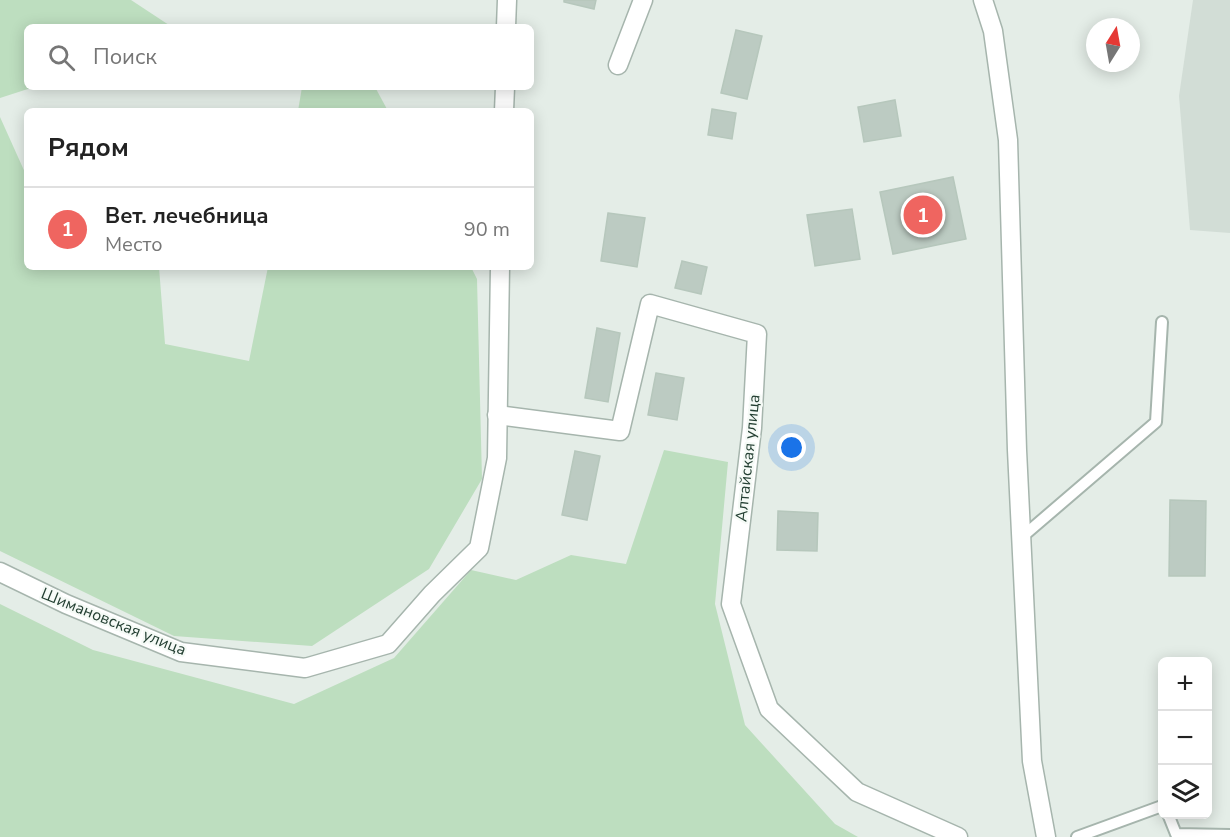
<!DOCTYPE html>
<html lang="ru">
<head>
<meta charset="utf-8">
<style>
	body { margin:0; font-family:"Nunito Sans",sans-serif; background:#f6f6f6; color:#222 }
	.controls { position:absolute; right:18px; bottom:18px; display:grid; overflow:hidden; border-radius:9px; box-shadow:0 3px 15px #0003 }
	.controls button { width:54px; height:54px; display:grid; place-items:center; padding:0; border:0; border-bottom:2px solid #e0e0e0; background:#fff; color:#222; font:30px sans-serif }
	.compass { position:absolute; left:1086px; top:18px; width:54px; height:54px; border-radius:50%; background:#fff; box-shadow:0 3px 15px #0003; rotate:11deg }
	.you { position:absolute; left:792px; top:448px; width:21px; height:21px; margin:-15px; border:4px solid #fff; border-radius:50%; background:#1a73e8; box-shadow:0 0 0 9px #1a73e833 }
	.badge { display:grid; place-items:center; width:39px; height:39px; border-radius:50%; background:#ef6560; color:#fff; font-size:20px; font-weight:700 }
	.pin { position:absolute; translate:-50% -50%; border:3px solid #fff; box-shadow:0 2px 6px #0006 }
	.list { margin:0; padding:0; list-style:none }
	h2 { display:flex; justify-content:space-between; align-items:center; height:78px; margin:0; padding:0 24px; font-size:26px }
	h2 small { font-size:20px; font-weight:400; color:#767676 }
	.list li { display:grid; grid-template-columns:39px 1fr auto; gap:18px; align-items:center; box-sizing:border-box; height:84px; padding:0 24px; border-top:2px solid #e0e0e0 }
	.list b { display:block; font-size:22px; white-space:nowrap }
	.list p { margin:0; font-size:20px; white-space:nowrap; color:#767676 }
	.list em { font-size:20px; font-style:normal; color:#767676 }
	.icon { flex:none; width:33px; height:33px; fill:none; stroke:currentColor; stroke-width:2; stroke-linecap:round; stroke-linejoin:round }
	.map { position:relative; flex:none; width:1230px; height:837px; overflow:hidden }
	.search { position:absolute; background:#fff; box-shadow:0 3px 15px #0003; left:24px; top:24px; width:510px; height:66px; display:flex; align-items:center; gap:15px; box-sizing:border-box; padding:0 21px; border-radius:9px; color:#767676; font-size:22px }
	.panel { position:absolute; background:#fff; box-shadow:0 3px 15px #0003; left:24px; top:108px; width:510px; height:162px; border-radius:9px }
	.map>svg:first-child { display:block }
</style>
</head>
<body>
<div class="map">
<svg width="1230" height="837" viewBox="0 0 1230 837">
	<rect width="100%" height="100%" fill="#e4ede7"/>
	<!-- built -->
	<path fill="#d2ddd6" d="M1193,0h37v233l-40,-3 -11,-134z"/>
	<!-- green -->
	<g fill="#bddebf">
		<path d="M0,0h131l41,27h-145v60h7l-34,11z"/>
		<path d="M302,87h73l13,24h-90z"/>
		<path d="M0,117l27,60v90h132l6,77 84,17 19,-94h203l6,12 5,200 -53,90 -117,77 -138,-10 -174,-85z"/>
		<path d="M664,450l64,12 -13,142 30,121 90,99 23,13h-858v-233l93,46 201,54 100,-46 77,-88 45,10 55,-25 55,9z"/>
	</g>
	<!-- building -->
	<g fill="#bccbc2" stroke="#b6c7bc" stroke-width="1.5">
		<path d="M564,0h32l-2,9 -30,-7z"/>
		<path d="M736,30l26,6 -15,63 -26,-6z"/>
		<path d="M895,100l6,36 -37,6 -6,-35z"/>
		<path d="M712,109l24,4 -4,26 -24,-4z"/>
		<path d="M953,177l13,62 -73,15 -13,-62z"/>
		<path d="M852,209l8,50 -45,7 -8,-51z"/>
		<path d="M608,213l37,5 -8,49 -36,-6z"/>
		<path d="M682,261l25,6 -6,27 -26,-6z"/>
		<path d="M597,328l23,5 -12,69 -23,-4z"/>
		<path d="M656,373l28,5 -7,42 -29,-5z"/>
		<path d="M575,451l25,5 -13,64 -25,-5z"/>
		<path d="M1170,500l36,1 -1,75h-36z"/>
		<path d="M778,511l40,2 -1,38 -40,-1z"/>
	</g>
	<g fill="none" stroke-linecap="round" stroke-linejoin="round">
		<defs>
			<g id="service">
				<path d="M1022,537l134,-115 6,-100"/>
				<path d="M1168,814l8,20 54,1"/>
				<path d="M1077,837l85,-31"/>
			</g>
			<g id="minor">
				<path d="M983,0l10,31 15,109 9,310 15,311 14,76"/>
				<path d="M506,27l1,-27"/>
				<path d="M618,65l25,-65"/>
				<path d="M504,111l1,-24"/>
				<path d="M497,415l123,16 30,-127 107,30 -5,94 -21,176 38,105 88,83 101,45"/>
				<path d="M0,572l66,32 115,48 124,16 83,-24 44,-50 47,-46 18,-90 3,-191"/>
			</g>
		</defs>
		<!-- service casing -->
		<use href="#service" stroke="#a6b5ad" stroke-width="14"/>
		<!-- minor casing -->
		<use href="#minor" stroke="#a6b5ad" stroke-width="21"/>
		<!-- service -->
		<use href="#service" stroke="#fff" stroke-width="10"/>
		<!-- minor -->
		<use href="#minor" stroke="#fff" stroke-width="18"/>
	</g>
	<g text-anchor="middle" stroke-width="4.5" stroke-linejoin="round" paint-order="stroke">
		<!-- street labels -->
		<g font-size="16" fill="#233f32" stroke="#f5faf6">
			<text transform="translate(747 458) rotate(-84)" y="6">Алтайская улица</text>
			<text transform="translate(114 621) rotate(22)" y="6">Шимановская улица</text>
		</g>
	</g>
</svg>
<div class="controls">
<button>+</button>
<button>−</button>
<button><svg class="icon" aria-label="layers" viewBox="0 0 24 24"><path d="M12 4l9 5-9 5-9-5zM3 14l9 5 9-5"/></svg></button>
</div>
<svg class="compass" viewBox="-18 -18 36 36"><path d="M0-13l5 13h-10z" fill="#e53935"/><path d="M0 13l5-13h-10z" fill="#767676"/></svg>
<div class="you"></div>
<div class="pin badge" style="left:923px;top:215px">1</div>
<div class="search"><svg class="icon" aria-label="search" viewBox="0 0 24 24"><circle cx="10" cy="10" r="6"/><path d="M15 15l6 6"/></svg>Поиск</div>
<section class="panel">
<h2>Рядом<small></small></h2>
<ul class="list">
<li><span class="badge">1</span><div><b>Вет. лечебница</b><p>Место</p></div><em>90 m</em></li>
</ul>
</section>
</div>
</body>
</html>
